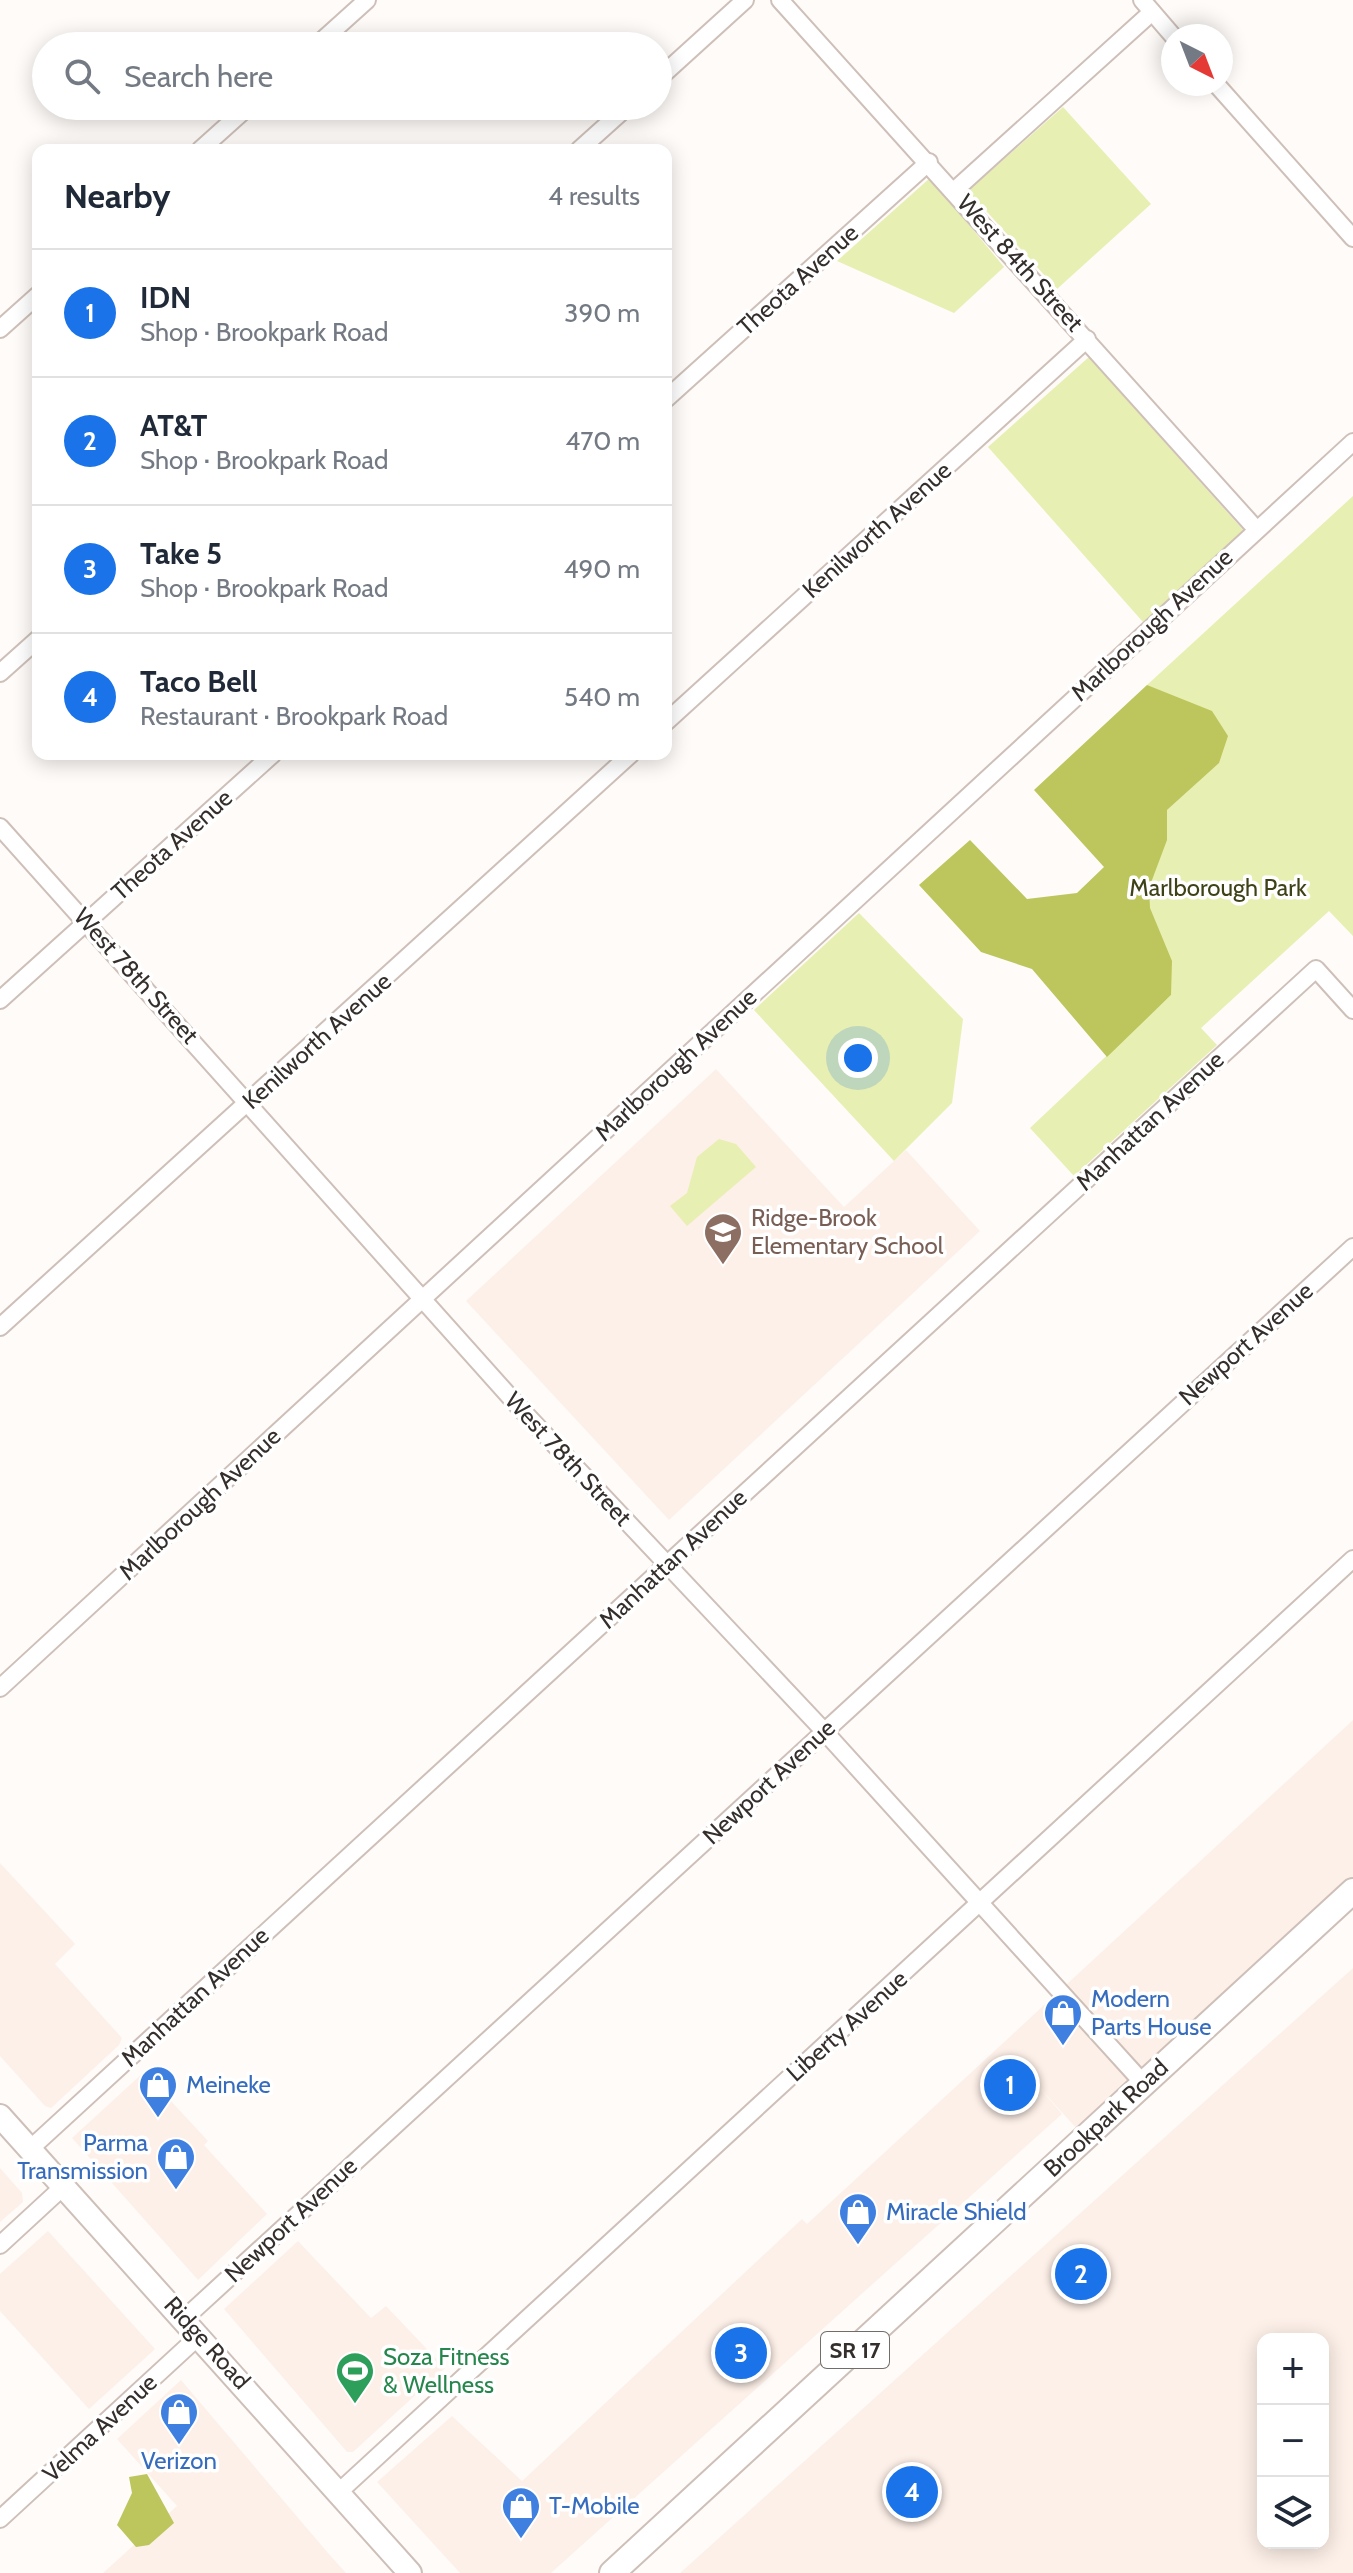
<!DOCTYPE html>
<html lang="en">
<head>
<meta charset="utf-8">
<style>
	body { margin:0; font-family:Cabin,sans-serif; background:#f2f2f3; color:#1f2937 }
	.controls { position:absolute; right:24px; bottom:24px; display:grid; overflow:hidden; border-radius:16px; box-shadow:0 4px 20px #0003 }
	.controls button { width:72px; height:72px; display:grid; place-items:center; padding:0; border:0; border-bottom:2px solid #e0e1e3; background:#fff; color:#1f2937; font:40px sans-serif }
	.compass { position:absolute; left:1161px; top:24px; width:72px; height:72px; border-radius:50%; background:#fff; box-shadow:0 4px 20px #0003; rotate:138deg }
	.you { position:absolute; left:858px; top:1058px; width:28px; height:28px; margin:-20px; border:6px solid #fff; border-radius:50%; background:#1a73e8; box-shadow:0 0 0 12px #1a73e833 }
	.badge { display:grid; place-items:center; width:52px; height:52px; border-radius:50%; background:#1a73e8; color:#fff; font-size:26px; font-weight:700 }
	.pin { position:absolute; translate:-50% -50%; border:4px solid #fff; box-shadow:0 2px 8px #0006 }
	.list { margin:0; padding:0; list-style:none }
	h2 { display:flex; justify-content:space-between; align-items:center; height:104px; margin:0; padding:0 32px; font-size:34px }
	h2 small { font-size:26px; font-weight:400; color:#747a83 }
	.list li { display:grid; grid-template-columns:52px 1fr auto; gap:24px; align-items:center; box-sizing:border-box; height:128px; padding:0 32px; border-top:2px solid #e0e1e3 }
	.list b { display:block; font-size:30px; white-space:nowrap }
	.list p { margin:0; font-size:26px; white-space:nowrap; color:#747a83 }
	.list em { font-size:26px; font-style:normal; color:#747a83 }
	.icon { flex:none; width:44px; height:44px; fill:none; stroke:currentColor; stroke-width:2; stroke-linecap:round; stroke-linejoin:round }
	.map { position:relative; flex:none; width:1353px; height:2573px; overflow:hidden }
	.search { position:absolute; background:#fff; box-shadow:0 4px 20px #0003; left:32px; top:32px; width:640px; height:88px; display:flex; align-items:center; gap:20px; box-sizing:border-box; padding:0 28px; border-radius:44px; color:#747a83; font-size:30px }
	.panel { position:absolute; background:#fff; box-shadow:0 4px 20px #0003; left:32px; top:144px; width:640px; height:616px; border-radius:16px }
	.map>svg:first-child { display:block }
</style>
</head>
<body>
<div class="map">
<svg width="1353" height="2573" viewBox="0 0 1353 2573">
	<rect width="100%" height="100%" fill="#fefbf9"/>
	<!-- built -->
	<g fill="#fdf0e8" fill-rule="evenodd">
		<path d="M716,1069l128,138 62,-57 74,81 -311,289 -203,-219z"/>
		<path d="M1353,1720v158l-275,252 -40,-44 24,28 -511,459h-91l-83,-91 75,-66 70,65 280,-262 5,5z"/>
		<path d="M0,1863l75,81 -20,20 67,74 -3,7 -68,63 -6,-2 -45,-50z"/>
		<path d="M1353,1968v605h-673zM1323,2339v204h-60v-204z"/>
		<path d="M144,2072l64,69 -4,4 63,69 -69,66 -126,-142z"/>
		<path d="M0,2168l22,25 1,9 -23,20z"/>
		<path d="M48,2231l107,118 -66,60 -89,-98v-37z"/>
		<path d="M298,2241l73,77 15,-12 59,62 -92,84h-6l-123,-143z"/>
		<path d="M181,2380l147,173 18,20h-243l74,-67 -60,-67z"/>
	</g>
	<!-- green -->
	<g fill="#e8efb2">
		<path d="M1063,107l88,97 -94,85 -89,-98z"/>
		<path d="M930,178l74,89 -50,46 -117,-52z"/>
		<path d="M1089,357l155,174 -101,91 -155,-175z"/>
		<path d="M1353,496v440l-24,-25 -128,117 16,17 -143,131 -44,-48 141,-133 -94,-102 141,-130 -71,-78z"/>
		<path d="M859,913l104,106 -11,84 -58,58 -140,-151z"/>
		<path d="M719,1139l17,5 20,23 -69,59 -17,-20 17,-13 10,-36z"/>
	</g>
	<!-- forest -->
	<g fill="#bdc55d">
		<path d="M1147,685l65,26 16,25 -9,27 -52,47v30l-18,48 1,20 22,53 -1,34 -64,62 -75,-88 -51,-17 -62,-67 51,-45 57,59 50,-6 27,-26 -70,-77z"/>
		<path d="M147,2474l27,49 -25,22 -13,2 -19,-22 15,-32 -3,-16z"/>
	</g>
	<g fill="none" stroke-linecap="round" stroke-linejoin="round">
		<defs>
			<g id="street">
				<path d="M780,0l476,529"/>
				<path d="M1142,0l31,36"/>
				<path d="M316,46l51,-46"/>
				<path d="M658,79l87,-79"/>
				<path d="M1216,84l137,154"/>
				<path d="M200,150l49,-44"/>
				<path d="M579,150l49,-44"/>
				<path d="M955,190l197,-178"/>
				<path d="M0,329l38,-34"/>
				<path d="M666,399l263,-237"/>
				<path d="M0,673l38,-34"/>
				<path d="M666,722l421,-383"/>
				<path d="M0,827l519,580 305,324 320,353"/>
				<path d="M0,1000l273,-246"/>
				<path d="M0,1327l631,-573"/>
				<path d="M0,1688l1353,-1246"/>
				<path d="M30,2149l1286,-1180 37,41"/>
				<path d="M0,2245l64,-59"/>
				<path d="M185,2318l1168,-1071"/>
				<path d="M340,2491l1013,-932"/>
				<path d="M0,2519l200,-184"/>
			</g>
			<path id="secondary" d="M0,2116l410,457"/>
			<path id="primary" d="M612,2573l741,-682"/>
		</defs>
		<!-- street casing -->
		<use href="#street" stroke="#cec0b8" stroke-width="20"/>
		<!-- secondary casing -->
		<use href="#secondary" stroke="#cec0b8" stroke-width="26"/>
		<!-- primary casing -->
		<use href="#primary" stroke="#cec0b8" stroke-width="28"/>
		<!-- street -->
		<use href="#street" stroke="#fff" stroke-width="16"/>
		<!-- secondary -->
		<use href="#secondary" stroke="#fff" stroke-width="22"/>
		<!-- primary -->
		<use href="#primary" stroke="#fff" stroke-width="24"/>
	</g>
	<!-- icons -->
	<defs>
		<symbol id="school-pin" viewBox="-11 -11 22 30"><path d="M0 17L-7.5 6A9.5 9.5 0 1 1 7.5 6Z" fill="#8d6e63" stroke="#fff"/><path d="M0-5L7-2L0 1L-7-2ZM-4 1L0 2.5L4 1V4Q0 6-4 4Z" fill="#fff"/></symbol>
		<symbol id="shop-pin" viewBox="-11 -11 22 30"><path d="M0 17L-7.5 6A9.5 9.5 0 1 1 7.5 6Z" fill="#3f7fe0" stroke="#fff"/><path d="M-5-2.5h2.3a2.7 3.5 0 0 1 5.4 0H5L5.5 6h-11ZM-1.5-2.5h3a1.5 2.3 0 0 0-3 0Z" fill="#fff"/></symbol>
		<symbol id="stadium-pin" viewBox="-11 -11 22 30"><path d="M0 17L-7.5 6A9.5 9.5 0 1 1 7.5 6Z" fill="#2e9e5b" stroke="#fff"/><path d="M0-5a6.5 5 0 1 0 0 10a6.5 5 0 1 0 0-10ZM-3.5-1.8h7v3.6h-7Z" fill="#fff"/></symbol>
	</defs>
	<g fill-rule="evenodd">
		<use href="#school-pin" x="701" y="1210" width="44" height="60"/>
		<use href="#shop-pin" x="1041" y="1991" width="44" height="60"/>
		<use href="#shop-pin" x="136" y="2063" width="44" height="60"/>
		<use href="#shop-pin" x="154" y="2135" width="44" height="60"/>
		<use href="#shop-pin" x="836" y="2190" width="44" height="60"/>
		<use href="#stadium-pin" x="333" y="2349" width="44" height="60"/>
		<use href="#shop-pin" x="157" y="2390" width="44" height="60"/>
		<use href="#shop-pin" x="499" y="2484" width="44" height="60"/>
	</g>
	<g text-anchor="middle" stroke-width="7" stroke-linejoin="round" paint-order="stroke">
		<!-- shield labels -->
		<rect fill="#fff" stroke="#716d6b" stroke-width="2" x="821" y="2332" width="68" height="36" rx="6"/>
		<g font-size="22" font-weight="bold" fill="#342f2c">
			<text x="855" y="2358">SR 17</text>
		</g>
		<!-- street labels -->
		<g font-size="24" fill="#342f2c" stroke="#fff">
			<text transform="translate(1020 263) rotate(48)" y="8">West 84th Street</text>
			<text transform="translate(798 280) rotate(-42)" y="8">Theota Avenue</text>
			<text transform="translate(877 530) rotate(-42)" y="8">Kenilworth Avenue</text>
			<text transform="translate(1152 625) rotate(-43)" y="8">Marlborough Avenue</text>
			<text transform="translate(172 845) rotate(-42)" y="8">Theota Avenue</text>
			<text transform="translate(136 976) rotate(48)" y="8">West 78th Street</text>
			<text transform="translate(317 1041) rotate(-42)" y="8">Kenilworth Avenue</text>
			<text transform="translate(676 1065) rotate(-43)" y="8">Marlborough Avenue</text>
			<text transform="translate(1150 1121) rotate(-43)" y="8">Manhattan Avenue</text>
			<text transform="translate(1246 1344) rotate(-42)" y="8">Newport Avenue</text>
			<text transform="translate(568 1459) rotate(47)" y="8">West 78th Street</text>
			<text transform="translate(200 1504) rotate(-43)" y="8">Marlborough Avenue</text>
			<text transform="translate(673 1559) rotate(-43)" y="8">Manhattan Avenue</text>
			<text transform="translate(769 1782) rotate(-43)" y="8">Newport Avenue</text>
			<text transform="translate(195 1997) rotate(-43)" y="8">Manhattan Avenue</text>
			<text transform="translate(847 2026) rotate(-42)" y="8">Liberty Avenue</text>
			<text transform="translate(1106 2118) rotate(-43)" y="8">Brookpark Road</text>
			<text transform="translate(291 2220) rotate(-43)" y="8">Newport Avenue</text>
			<text transform="translate(207 2343) rotate(48)" y="8">Ridge Road</text>
			<text transform="translate(100 2428) rotate(-43)" y="8">Velma Avenue</text>
		</g>
		<!-- park labels -->
		<g font-size="24" fill="#3f4217" stroke="#fff">
			<text x="1218" y="896">Marlborough Park</text>
		</g>
		<!-- education labels -->
		<g font-size="24" fill="#785e54" stroke="#fff" text-anchor="start">
			<text x="751" y="1226">Ridge-Brook<tspan x="751" dy="28">Elementary School</tspan></text>
		</g>
		<!-- shop labels -->
		<g font-size="24" fill="#366cbe" stroke="#fff" text-anchor="start">
			<text x="1091" y="2007">Modern<tspan x="1091" dy="28">Parts House</tspan></text>
			<text x="186" y="2093">Meineke</text>
			<text x="148" y="2151" text-anchor="end">Parma<tspan x="148" dy="28">Transmission</tspan></text>
			<text x="886" y="2220">Miracle Shield</text>
			<text x="179" y="2469" text-anchor="middle">Verizon</text>
			<text x="549" y="2514">T-Mobile</text>
		</g>
		<!-- leisure labels -->
		<g font-size="24" fill="#27864d" stroke="#fff" text-anchor="start">
			<text x="383" y="2365">Soza Fitness<tspan x="383" dy="28">&amp; Wellness</tspan></text>
		</g>
	</g>
</svg>
<div class="controls">
<button>+</button>
<button>−</button>
<button><svg class="icon" aria-label="layers" viewBox="0 0 24 24"><path d="M12 4l9 5-9 5-9-5zM3 14l9 5 9-5"/></svg></button>
</div>
<svg class="compass" viewBox="-18 -18 36 36"><path d="M0-13l5 13h-10z" fill="#e53935"/><path d="M0 13l5-13h-10z" fill="#747a83"/></svg>
<div class="you"></div>
<div class="pin badge" style="left:1010px;top:2085px">1</div>
<div class="pin badge" style="left:1081px;top:2274px">2</div>
<div class="pin badge" style="left:741px;top:2353px">3</div>
<div class="pin badge" style="left:912px;top:2492px">4</div>
<div class="search"><svg class="icon" aria-label="search" viewBox="0 0 24 24"><circle cx="10" cy="10" r="6"/><path d="M15 15l6 6"/></svg>Search here</div>
<section class="panel">
<h2>Nearby<small>4 results</small></h2>
<ul class="list">
<li><span class="badge">1</span><div><b>IDN</b><p>Shop · Brookpark Road</p></div><em>390 m</em></li>
<li><span class="badge">2</span><div><b>AT&amp;T</b><p>Shop · Brookpark Road</p></div><em>470 m</em></li>
<li><span class="badge">3</span><div><b>Take 5</b><p>Shop · Brookpark Road</p></div><em>490 m</em></li>
<li><span class="badge">4</span><div><b>Taco Bell</b><p>Restaurant · Brookpark Road</p></div><em>540 m</em></li>
</ul>
</section>
</div>
</body>
</html>
